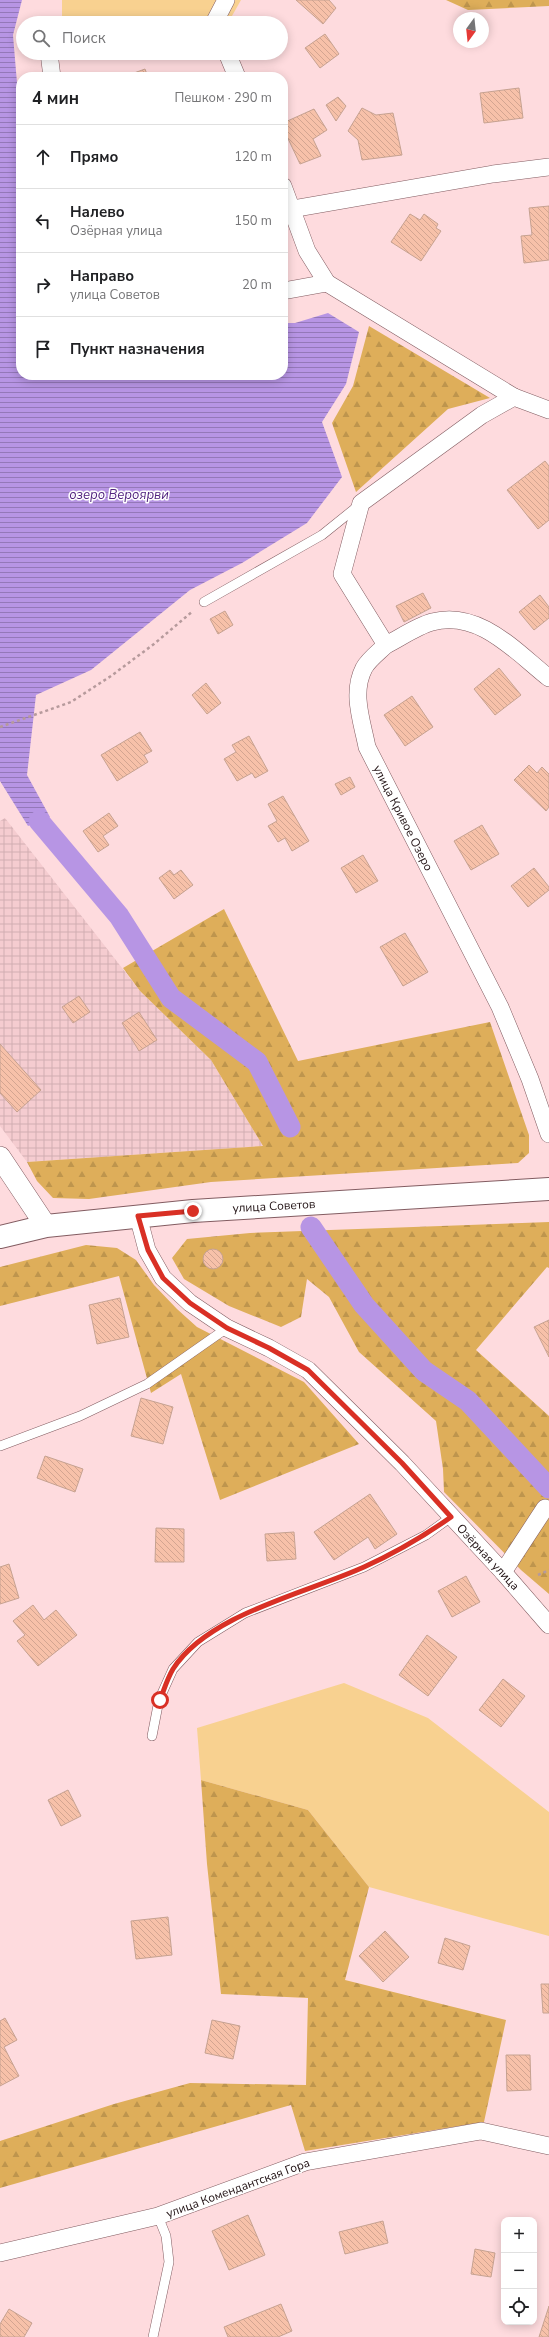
<!DOCTYPE html>
<html lang="ru">
<head>
<meta charset="utf-8">
<style>
	body { margin:0; font-family:"Nunito Sans",sans-serif; background:#f2f2f2; color:#202124 }
	.controls { position:absolute; right:12px; bottom:12px; display:grid; overflow:hidden; border-radius:8px; box-shadow:0 2px 10px #0003 }
	.controls button { width:36px; height:36px; display:grid; place-items:center; padding:0; border:0; border-bottom:1px solid #e0e0e0; background:#fff; color:#202124; font:20px sans-serif }
	.compass { position:absolute; left:453px; top:12px; width:36px; height:36px; border-radius:50%; background:#fff; box-shadow:0 2px 10px #0003; rotate:195deg }
	.stop { position:absolute; width:12px; height:12px; margin:-9px; border:3px solid #d93025; border-radius:50%; background:#fff }
	.stop.end { background:#d93025; border-color:#fff; box-shadow:0 1px 4px #0008 }
	.list { margin:0; padding:0; list-style:none }
	h2 { display:flex; justify-content:space-between; align-items:center; height:52px; margin:0; padding:0 16px; font-size:17px }
	h2 small { font-size:13px; font-weight:400; color:#757577 }
	.list li { display:grid; grid-template-columns:26px 1fr auto; gap:12px; align-items:center; box-sizing:border-box; height:64px; padding:0 16px; border-top:1px solid #e0e0e0 }
	.list b { display:block; font-size:15px; white-space:nowrap }
	.list p { margin:0; font-size:13px; white-space:nowrap; color:#757577 }
	.list em { font-size:13px; font-style:normal; color:#757577 }
	.icon { flex:none; width:22px; height:22px; fill:none; stroke:currentColor; stroke-width:2; stroke-linecap:round; stroke-linejoin:round }
	.map { position:relative; flex:none; width:549px; height:2337px; overflow:hidden }
	.search { position:absolute; background:#fff; box-shadow:0 2px 10px #0003; left:16px; top:16px; width:272px; height:44px; display:flex; align-items:center; gap:10px; box-sizing:border-box; padding:0 14px; border-radius:22px; color:#757577; font-size:15px }
	.panel { position:absolute; background:#fff; box-shadow:0 2px 10px #0003; left:16px; top:72px; width:272px; height:308px; border-radius:16px }
	.map>svg:first-child { display:block }
</style>
</head>
<body>
<div class="map">
<svg width="549" height="2337" viewBox="0 0 549 2337">
	<defs>
		<pattern id="industrial-grid" width="8" height="8" patternUnits="userSpaceOnUse"><rect width="8" height="8" fill="#f5ccd0"/><path d="M0 4h8M4 0v8" fill="none" stroke="#d2aeb2"/></pattern>
		<pattern id="forest-firs" width="22" height="20" patternUnits="userSpaceOnUse"><rect width="22" height="20" fill="#deae5a"/><path d="M5 1l3.5 6h-7zM16 11l3.5 6h-7z" fill="#be954d"/></pattern>
		<pattern id="water-rules" width="6" height="5" patternUnits="userSpaceOnUse"><rect width="6" height="5" fill="#b795e4"/><path d="M0 2.5h6" fill="none" stroke="#9478b8"/></pattern>
		<pattern id="building-back-hatch" width="6" height="6" patternUnits="userSpaceOnUse"><rect width="6" height="6" fill="#f7c1a9"/><path d="M-1 5l2 2M0 0l6 6M5-1l2 2" fill="none" stroke="#d3a591"/></pattern>
	</defs>
	<rect width="100%" height="100%" fill="#fedbde"/>
	<!-- industrial -->
	<path fill="url(#industrial-grid)" d="M5,818l135,173 71,69 52,86 -236,16 -27,-36v-305z"/>
	<!-- grass -->
	<g fill="#f8d190">
		<path d="M62,0h179l-13,23h-166z"/>
		<path d="M344,1683l84,35 121,94v124l-180,-49 -61,-77 -107,-30 -4,-52z"/>
	</g>
	<!-- forest -->
	<g fill="url(#forest-firs)">
		<path d="M446,0h103v6l-81,4z"/>
		<path d="M369,326l121,72 -42,11 -92,83 -24,-69 21,-37z"/>
		<path d="M224,909l74,152 192,-39 39,113v18l-11,10 -307,19 -122,17 -36,-1 -16,-17 -10,-19 236,-16 -52,-86 -71,-69 -17,-23z"/>
		<path d="M549,1222v46l-2,-1 -71,83 73,66v178l-28,-24 -77,-78 -1,-23 -7,-48 -77,-69 -30,-55 -22,-18 -6,38 -20,10 -52,-21 -45,-27 -12,-21 15,-19 63,-6z"/>
		<path d="M86,1245l31,3 19,12 18,25 23,24 20,18 107,55 55,62 -139,56 -39,-126 -30,19 -32,-117 -119,30v-39z"/>
		<path d="M201,1780l107,30 61,77 -24,93 161,40 -22,102 -179,29 -14,-46 -291,83v-47l114,-37 76,-21 116,2 2,-87 -87,-4 -14,-130z"/>
	</g>
	<!-- water -->
	<path fill="url(#water-rules)" d="M0,0h22l-9,35 4,48 4,7v285h262v-52h12l33,-10 31,19 -13,52 -24,38 20,55 -35,46 -65,40 -52,27 -99,80 -55,25 -9,80 23,42 -22,9 -28,-45z"/>
	<g fill="none" stroke-linecap="round" stroke-linejoin="round">
		<!-- canal -->
		<g stroke="#b795e4" stroke-width="21">
			<path d="M39,821l80,95 52,82 86,64 33,65"/>
			<path d="M311,1227l53,78 60,66 44,30 81,87"/>
		</g>
	</g>
	<!-- building -->
	<g fill="url(#building-back-hatch)" stroke="#c6a291">
		<path d="M296,0h33l7,8 -13,16z"/>
		<path d="M325,34l14,20 -19,14 -15,-20z"/>
		<path d="M145,69l3,8h-25z"/>
		<path d="M519,88l4,30 -39,5 -4,-30z"/>
		<path d="M338,97l8,9 -10,15 -10,-16z"/>
		<path d="M362,108l14,7 17,-2 9,42 -40,5 -4,-20 -10,-9z"/>
		<path d="M314,109l13,21 -14,9 8,17 -21,8 -17,-36v-5z"/>
		<path d="M549,206v54l-25,3 -3,-27 11,-1 -3,-27z"/>
		<path d="M410,214l10,6 4,-6 14,10 -2,4 5,3 -20,30 -30,-19z"/>
		<path d="M545,461l4,5v54l-11,9 -31,-39z"/>
		<path d="M423,593l8,15 -27,14 -8,-16z"/>
		<path d="M540,595l9,12v11l-15,12 -15,-18z"/>
		<path d="M225,611l8,14 -15,9 -8,-15z"/>
		<path d="M499,668l22,27 -26,20 -21,-26z"/>
		<path d="M206,683l15,20 -14,11 -15,-19z"/>
		<path d="M412,696l21,31 -28,19 -21,-31z"/>
		<path d="M140,732l12,19 -8,4 4,7 -31,19 -16,-26z"/>
		<path d="M249,736l19,35 -13,7 -3,-5 -15,8 -13,-22 12,-7 -4,-7z"/>
		<path d="M529,765l8,8 5,-6 7,7v33l-3,4 -32,-31z"/>
		<path d="M350,777l5,10 -14,8 -6,-11z"/>
		<path d="M283,796l26,45 -17,10 -7,-13 -7,4 -10,-16 9,-5 -9,-17z"/>
		<path d="M109,813l9,13 -15,10 6,9 -11,7 -15,-21z"/>
		<path d="M482,825l17,29 -28,16 -17,-29z"/>
		<path d="M363,855l15,26 -22,12 -15,-25z"/>
		<path d="M534,868l15,19v3l-21,17 -17,-21z"/>
		<path d="M170,870l4,5 7,-5 12,15 -19,14 -15,-21z"/>
		<path d="M405,933l23,39 -25,14 -23,-39z"/>
		<path d="M79,996l11,16 -17,11 -11,-16z"/>
		<path d="M139,1012l18,28 -18,11 -17,-28z"/>
		<path d="M0,1044l41,46 -24,22 -17,-19z"/>
		<circle cx="213" cy="1259" r="10"/>
		<path d="M120,1298l9,39 -32,7 -8,-39z"/>
		<path d="M549,1320v37l-15,-30z"/>
		<path d="M141,1398l32,9 -10,37 -32,-8z"/>
		<path d="M45,1456l38,13 -8,23 -38,-14z"/>
		<path d="M370,1494l27,40 -22,15 -7,-12 -34,23 -20,-28z"/>
		<path d="M156,1528l28,1v33h-29z"/>
		<path d="M294,1532l2,27 -29,2 -2,-27z"/>
		<path d="M9,1564l10,34 -19,6v-37z"/>
		<path d="M466,1576l14,26 -28,15 -14,-26z"/>
		<path d="M33,1605l11,15 12,-10 21,25 -39,31 -21,-25 8,-6 -12,-14z"/>
		<path d="M427,1635l30,22 -29,39 -29,-21z"/>
		<path d="M503,1679l22,17 -24,31 -22,-17z"/>
		<path d="M68,1790l13,26 -20,10 -13,-26z"/>
		<path d="M168,1917l4,38 -36,4 -5,-38z"/>
		<path d="M385,1931l24,26 -26,25 -24,-26z"/>
		<path d="M445,1938l25,8 -7,24 -25,-7z"/>
		<path d="M541,1984h8v29h-6z"/>
		<path d="M5,2018l12,22 -13,7 15,29 -19,10v-65z"/>
		<path d="M212,2020l28,6 -7,33 -28,-6z"/>
		<path d="M506,2055h24l1,35 -24,1z"/>
		<path d="M248,2215l17,40 -36,15 -17,-39z"/>
		<path d="M383,2221l5,22 -43,11 -6,-22z"/>
		<path d="M475,2249l20,4 -4,24 -20,-3z"/>
		<path d="M281,2304l11,27 -14,6h-50l-4,-10z"/>
		<path d="M549,2307v30h-10l10,-31z"/>
		<path d="M9,2309l23,14 -8,14h-24v-13z"/>
	</g>
	<g fill="none" stroke-linecap="round" stroke-linejoin="round">
		<defs>
			<g id="service">
				<path d="M204,602l118,-67 36,-29"/>
				<path d="M0,1446l80,-30 67,-32 80,-56"/>
				<path d="M152,1736l7,-36 14,-31 25,-27 47,-29 119,-46 62,-32 25,-18"/>
				<path d="M153,2337l16,-75 -3,-26 -8,-20"/>
			</g>
			<g id="minor">
				<path d="M214,23l12,-23"/>
				<path d="M49,53l3,24"/>
				<path d="M227,53l10,24"/>
				<path d="M283,186l24,65 20,32 187,114"/>
				<path d="M292,209l201,-35 56,-7"/>
				<path d="M283,291l44,-8"/>
				<path d="M549,410l-35,-13 -32,18 -121,88 -19,71 44,71c-7,7 -17,14 -22,23 -13,25 -2,53 3,79l133,260 30,72 19,55"/>
				<path d="M386,645c14,-7 31,-19 46,-23 47,-13 84,30 117,56"/>
				<path d="M138,1216l9,34 16,28 27,25 37,25 42,20 39,22 94,93 101,109 46,53"/>
				<path d="M503,1572l42,-64"/>
				<path d="M0,2253l158,-37 147,-54 176,-31 68,15"/>
			</g>
			<path id="tertiary" d="M0,1157l46,69"/>
			<path id="secondary" d="M0,1237l46,-11 147,-15 356,-22"/>
		</defs>
		<!-- service casing -->
		<use href="#service" stroke="#825c61" stroke-width="10"/>
		<!-- minor casing -->
		<use href="#minor" stroke="#825c61" stroke-width="18"/>
		<!-- tertiary casing -->
		<use href="#tertiary" stroke="#825c61" stroke-width="22"/>
		<!-- secondary casing -->
		<use href="#secondary" stroke="#825c61" stroke-width="24"/>
		<!-- path -->
		<g stroke="#b69a9c" stroke-width="2.5" stroke-dasharray="3 3" stroke-linecap="butt">
			<path d="M0,727l71,-25 40,-26 43,-32 39,-33"/>
			<path d="M538,1575l11,-5"/>
		</g>
		<!-- service -->
		<use href="#service" stroke="#fff" stroke-width="9"/>
		<!-- minor -->
		<use href="#minor" stroke="#fff" stroke-width="17"/>
		<!-- tertiary -->
		<use href="#tertiary" stroke="#fff" stroke-width="21"/>
		<!-- secondary -->
		<use href="#secondary" stroke="#fff" stroke-width="22"/>
	</g>
	<g fill="none" stroke-linecap="round" stroke-linejoin="round">
		<!-- route -->
		<path stroke="#d93025" stroke-width="5" d="M160,1700c4,-10 7,-21 13,-31 35,-55 134,-76 191,-102 31,-14 60,-31 87,-50l-49,-54 -94,-93 -39,-22 -42,-20 -37,-25 -27,-25 -15,-28 -10,-34 55,-5"/>
	</g>
	<g text-anchor="middle" stroke-width="3" stroke-linejoin="round" paint-order="stroke">
		<!-- street labels -->
		<g font-size="12" fill="#201113" stroke="#fff">
			<text transform="translate(403 818) rotate(63)" y="4">улица Кривое Озеро</text>
			<text transform="translate(274 1206) rotate(-3)" y="4">улица Советов</text>
			<text transform="translate(488 1557) rotate(47)" y="4">Озёрная улица</text>
			<text transform="translate(238 2188) rotate(-20)" y="4">улица Комендантская Гора</text>
		</g>
		<!-- water labels -->
		<g font-size="13" font-style="italic" fill="#532580" stroke="#fff">
			<text x="119" y="499">озеро Вероярви</text>
		</g>
	</g>
</svg>
<div class="controls">
<button>+</button>
<button>−</button>
<button><svg class="icon" aria-label="locate" viewBox="0 0 24 24"><circle cx="12" cy="12" r="6"/><path d="M12 2v4M12 18v4M2 12h4M18 12h4"/></svg></button>
</div>
<svg class="compass" viewBox="-18 -18 36 36"><path d="M0-13l5 13h-10z" fill="#e53935"/><path d="M0 13l5-13h-10z" fill="#757577"/></svg>
<div class="stop" style="left:160px;top:1700px"></div>
<div class="stop end" style="left:193px;top:1211px"></div>
<div class="search"><svg class="icon" aria-label="search" viewBox="0 0 24 24"><circle cx="10" cy="10" r="6"/><path d="M15 15l6 6"/></svg>Поиск</div>
<section class="panel">
<h2>4 мин<small>Пешком · 290 m</small></h2>
<ul class="list">
<li><svg class="icon" aria-label="ahead" viewBox="0 0 24 24"><path d="M12 20V5M6 11l6-6 6 6"/></svg><div><b>Прямо</b></div><em>120 m</em></li>
<li><svg class="icon" aria-label="left" viewBox="0 0 24 24"><path d="M17 20v-9H6M10 6l-5 5 5 5"/></svg><div><b>Налево</b><p>Озёрная улица</p></div><em>150 m</em></li>
<li><svg class="icon" aria-label="right" viewBox="0 0 24 24"><path d="M7 20v-9h11M14 6l5 5-5 5"/></svg><div><b>Направо</b><p>улица Советов</p></div><em>20 m</em></li>
<li><svg class="icon" aria-label="arrive" viewBox="0 0 24 24"><path d="M6 21V4h12l-3 4 3 4H6"/></svg><div><b>Пункт назначения</b></div></li>
</ul>
</section>
</div>
</body>
</html>
